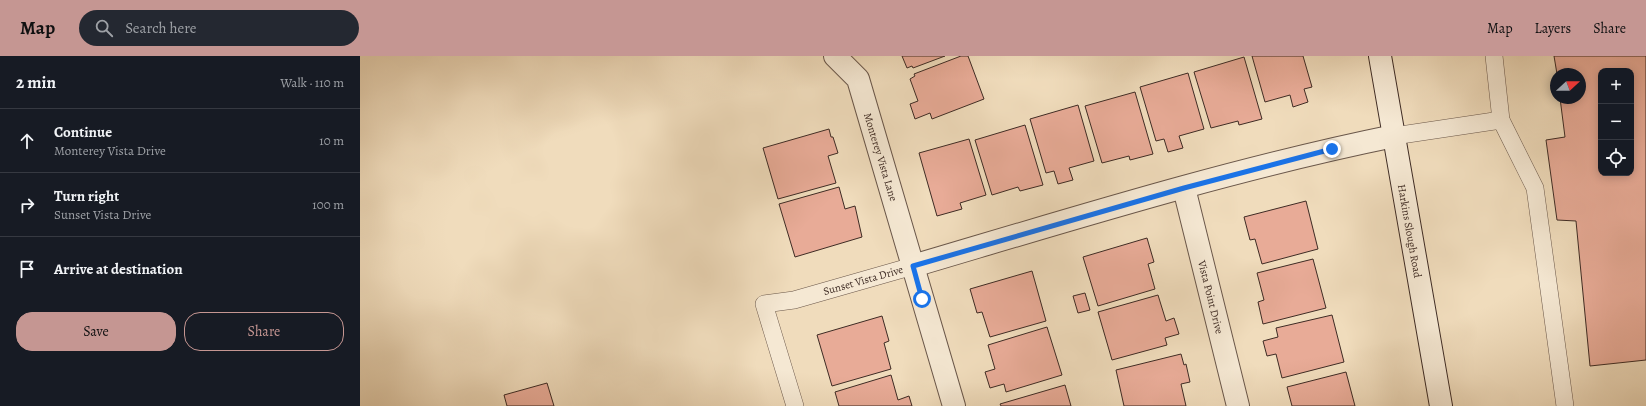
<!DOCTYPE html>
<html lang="en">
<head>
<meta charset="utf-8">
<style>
	body { margin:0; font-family:Alegreya,serif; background:#242831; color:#f1f3f6 }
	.controls { position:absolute; right:12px; top:12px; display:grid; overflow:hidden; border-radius:8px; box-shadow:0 2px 10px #0003 }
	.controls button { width:36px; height:36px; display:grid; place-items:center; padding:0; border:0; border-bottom:1px solid #363941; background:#171b24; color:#f1f3f6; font:20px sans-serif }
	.compass { position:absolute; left:1190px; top:12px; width:36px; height:36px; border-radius:50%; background:#171b24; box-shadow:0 2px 10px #0003; rotate:69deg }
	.stop { position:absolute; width:12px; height:12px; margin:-9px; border:3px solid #1a73e8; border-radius:50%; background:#fff }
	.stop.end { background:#1a73e8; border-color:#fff; box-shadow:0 1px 4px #0008 }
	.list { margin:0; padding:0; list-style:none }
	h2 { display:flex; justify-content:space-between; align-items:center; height:52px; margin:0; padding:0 16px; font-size:17px }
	h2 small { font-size:13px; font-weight:400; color:#9ea1a6 }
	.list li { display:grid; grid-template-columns:26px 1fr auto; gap:12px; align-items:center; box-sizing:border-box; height:64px; padding:0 16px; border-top:1px solid #363941 }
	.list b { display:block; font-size:15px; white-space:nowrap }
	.list p { margin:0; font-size:13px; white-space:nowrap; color:#9ea1a6 }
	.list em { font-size:13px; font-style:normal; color:#9ea1a6 }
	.actions { display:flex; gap:8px; padding:12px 16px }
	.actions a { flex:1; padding:9px 0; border:1px solid #c59692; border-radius:16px; text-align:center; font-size:14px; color:#c59692 }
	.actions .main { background:#c59692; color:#111 }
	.icon { flex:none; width:22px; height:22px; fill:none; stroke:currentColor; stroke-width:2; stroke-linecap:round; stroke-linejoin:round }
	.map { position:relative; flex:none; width:1286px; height:350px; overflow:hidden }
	header { display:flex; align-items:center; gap:24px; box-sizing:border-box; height:56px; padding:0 20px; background:#c59692; color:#111 }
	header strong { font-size:19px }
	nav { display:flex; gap:22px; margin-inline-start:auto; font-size:14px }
	.search { width:280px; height:36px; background:#242831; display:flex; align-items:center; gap:10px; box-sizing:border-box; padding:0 14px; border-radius:22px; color:#9ea1a6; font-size:15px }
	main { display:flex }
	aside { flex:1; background:#171b24 }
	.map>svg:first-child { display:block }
</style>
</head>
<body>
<header>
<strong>Map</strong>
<div class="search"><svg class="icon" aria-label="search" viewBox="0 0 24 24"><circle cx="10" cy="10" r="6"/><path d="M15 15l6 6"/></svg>Search here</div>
<nav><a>Map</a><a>Layers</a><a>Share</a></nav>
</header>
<main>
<aside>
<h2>2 min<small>Walk · 110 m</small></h2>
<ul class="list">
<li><svg class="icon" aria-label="ahead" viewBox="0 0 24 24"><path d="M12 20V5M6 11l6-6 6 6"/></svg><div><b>Continue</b><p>Monterey Vista Drive</p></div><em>10 m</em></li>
<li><svg class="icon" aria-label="right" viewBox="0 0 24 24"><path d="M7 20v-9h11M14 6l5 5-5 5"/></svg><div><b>Turn right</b><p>Sunset Vista Drive</p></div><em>100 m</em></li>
<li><svg class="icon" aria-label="arrive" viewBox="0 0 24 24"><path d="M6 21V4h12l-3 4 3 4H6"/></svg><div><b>Arrive at destination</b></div></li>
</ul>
<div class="actions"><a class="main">Save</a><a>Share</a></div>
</aside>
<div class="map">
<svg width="1286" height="350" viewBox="0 0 1286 350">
	<rect width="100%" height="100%" fill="#f0dcbc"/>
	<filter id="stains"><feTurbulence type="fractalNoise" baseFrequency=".005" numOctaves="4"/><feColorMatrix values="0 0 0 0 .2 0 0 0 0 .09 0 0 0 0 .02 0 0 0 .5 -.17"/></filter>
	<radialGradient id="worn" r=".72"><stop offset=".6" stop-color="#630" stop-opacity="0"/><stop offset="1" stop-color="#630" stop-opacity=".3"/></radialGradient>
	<!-- building -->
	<g fill="#e8ab97" stroke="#3e2b24" fill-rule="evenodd">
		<path d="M542,0h43l-32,12 -1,-2 -5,2z"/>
		<path d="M601,0h7l16,43 -52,20 -2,-6 -15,6 -5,-15 8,-3 -8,-22 5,-3 -1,-2z"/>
		<path d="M892,0h51l9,31 -8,2 4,13 -15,5 -3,-12 -25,7z"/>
		<path d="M1194,0h92v304l-56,6 -14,-145 -19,-1 -11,-80 19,-3 -5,-39h20v-24h-23zM1241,15h30v102h-30z"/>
		<path d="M884,1l18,62 -23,6 -1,-4 -27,7 -17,-56z"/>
		<path d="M828,17l16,56 -25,7 4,12 -15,4 -4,-13 -8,2 -16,-54z"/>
		<path d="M775,36l18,62 -23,6 -1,-4 -27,7 -17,-57z"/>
		<path d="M718,49l16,56 -25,7 4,12 -15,4 -4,-13 -8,2 -16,-54z"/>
		<path d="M665,69l18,60 -23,6 -2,-4 -26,8 -17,-55z"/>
		<path d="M469,73l2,8h2l5,16 -10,3 8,27 -58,16 -15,-51z"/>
		<path d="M609,83l17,56 -26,8 2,6 -25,7 -18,-63z"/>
		<path d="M479,131l6,22 10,-3 7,31 -67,20 -16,-53z"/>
		<path d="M946,145l12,48 -56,15 -7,-25 -5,1 -6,-23z"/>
		<path d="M787,182l7,24 -6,2 7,25 -57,17 -15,-49z"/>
		<path d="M953,203l13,49 -63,16 -5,-22 6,-2 -7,-27z"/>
		<path d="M672,215l14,50 -56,16 -8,-25 -5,1 -7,-24z"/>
		<path d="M725,237l5,17 -12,3 -5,-17z"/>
		<path d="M798,239l8,26 8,-3 5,16 -14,4 2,7 -55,15 -14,-48z"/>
		<path d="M972,259l12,47 -62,16 -6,-24 -9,2 -4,-15 15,-4 -2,-9z"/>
		<path d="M522,260l7,25 -5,2 7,26 -59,17 -15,-51z"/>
		<path d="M687,271l15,48 -56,17 -2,-8 -14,4 -5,-16 10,-3 -7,-24z"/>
		<path d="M821,298l3,11 2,-1 4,18 -9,2 5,22h-62l-8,-36z"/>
		<path d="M986,316l9,34h-63l-5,-19z"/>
		<path d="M531,319l7,25 11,-4 3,10h-73l-4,-14z"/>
		<path d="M187,327l7,23h-47l-3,-11z"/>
		<path d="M705,329l6,21h-70l-1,-2z"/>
	</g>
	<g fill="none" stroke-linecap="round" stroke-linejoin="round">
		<defs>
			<g id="service">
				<path d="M1134,0l7,64 34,68 30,218"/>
				<path d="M1034,80l107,-16"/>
				<path d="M435,350l-31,-102 30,-4 119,-34"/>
			</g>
			<g id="minor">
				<path d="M475,0l23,23 96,327"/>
				<path d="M824,132l54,218"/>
				<path d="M553,210c159,-47 319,-97 481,-130"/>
			</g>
			<path id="secondary" d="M1020,0l61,350"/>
		</defs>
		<!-- service casing -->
		<use href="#service" stroke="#6a574a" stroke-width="18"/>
		<!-- minor casing -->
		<use href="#minor" stroke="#6a574a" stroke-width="24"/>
		<!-- secondary casing -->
		<use href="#secondary" stroke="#3e2b24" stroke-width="24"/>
		<!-- service -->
		<use href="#service" stroke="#f5e8d3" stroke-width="17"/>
		<!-- minor -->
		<use href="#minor" stroke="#f5e8d3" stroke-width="22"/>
		<!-- secondary -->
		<use href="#secondary" stroke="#f5e8d3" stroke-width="22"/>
	</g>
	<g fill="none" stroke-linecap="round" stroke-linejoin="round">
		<!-- route -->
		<path stroke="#1a73e8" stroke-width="5" d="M562,243l-9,-33 271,-78 148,-39"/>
	</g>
	<g text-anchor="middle" stroke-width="3" stroke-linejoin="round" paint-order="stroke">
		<!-- street labels -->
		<g font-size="11" fill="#3e2b24" stroke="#f5e8d3">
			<text transform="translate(521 101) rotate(73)" y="4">Monterey Vista Lane</text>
			<text transform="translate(1050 175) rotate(80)" y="4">Harkins Slough Road</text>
			<text transform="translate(503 224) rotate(-16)" y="4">Sunset Vista Drive</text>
			<text transform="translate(851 241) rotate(76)" y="4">Vista Point Drive</text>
		</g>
	</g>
	<rect width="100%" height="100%" filter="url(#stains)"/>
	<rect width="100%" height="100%" fill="url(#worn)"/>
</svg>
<div class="controls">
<button>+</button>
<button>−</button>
<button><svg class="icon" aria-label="locate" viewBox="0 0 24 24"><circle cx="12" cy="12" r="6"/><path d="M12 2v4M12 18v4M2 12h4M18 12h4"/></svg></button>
</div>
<svg class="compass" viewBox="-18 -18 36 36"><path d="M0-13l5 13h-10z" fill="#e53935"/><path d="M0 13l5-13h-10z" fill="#9ea1a6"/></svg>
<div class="stop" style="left:562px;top:243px"></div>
<div class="stop end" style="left:972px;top:93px"></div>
</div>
</main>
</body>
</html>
